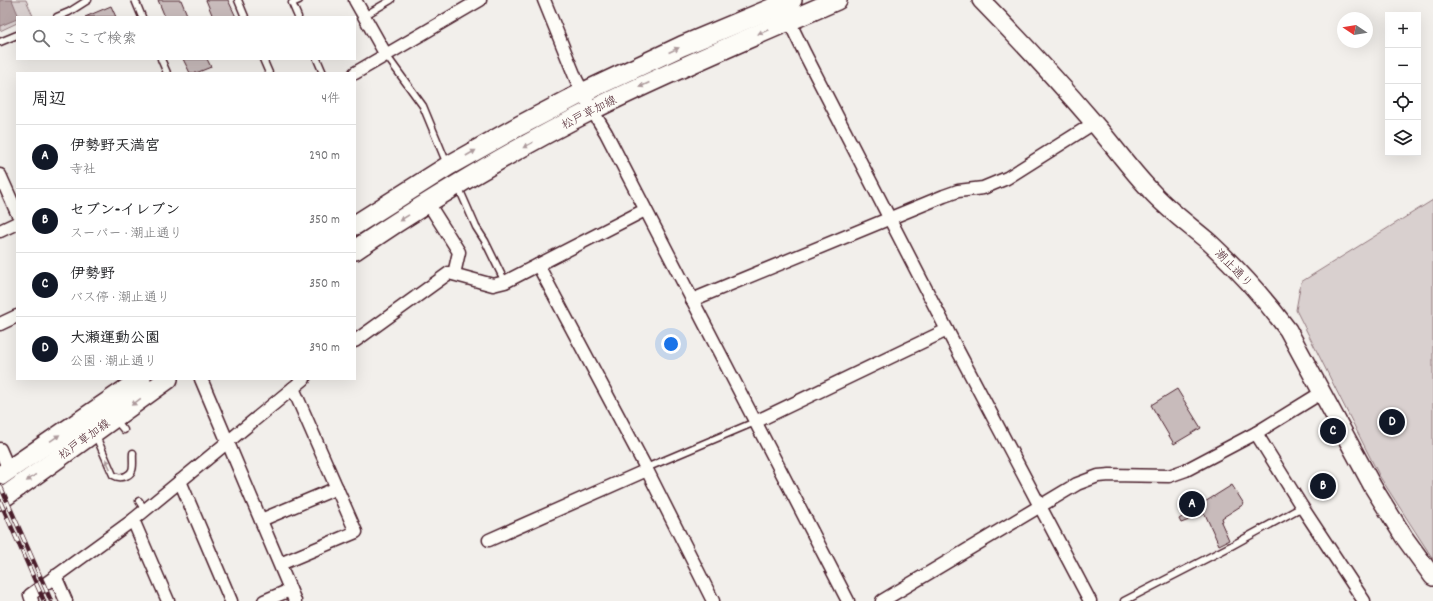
<!DOCTYPE html>
<html lang="ja">
<head>
<meta charset="utf-8">
<style>
	body { margin:0; font-family:Dekko,"Klee One",sans-serif; background:#f6f6f6; color:#202124 }
	.controls { position:absolute; right:12px; top:12px; display:grid; overflow:hidden; border-radius:0px; box-shadow:0 4px 16px #0002 }
	.controls button { width:36px; height:36px; display:grid; place-items:center; padding:0; border:0; border-bottom:1px solid #e0e0e0; background:#fff; color:#202124; font:20px sans-serif }
	.compass { position:absolute; left:1337px; top:12px; width:36px; height:36px; border-radius:50%; background:#fff; box-shadow:0 4px 16px #0002; rotate:282deg }
	.you { position:absolute; left:671px; top:344px; width:14px; height:14px; margin:-10px; border:3px solid #fff; border-radius:50%; background:#1a73e8; box-shadow:0 0 0 6px #1a73e833 }
	.badge { display:grid; place-items:center; width:26px; height:26px; border-radius:50%; background:#111827; color:#fff; font-size:13px; font-weight:700 }
	.pin { position:absolute; translate:-50% -50%; border:2px solid #fff; box-shadow:0 1px 4px #0006 }
	.list { margin:0; padding:0; list-style:none }
	h2 { display:flex; justify-content:space-between; align-items:center; height:52px; margin:0; padding:0 16px; font-size:17px }
	h2 small { font-size:13px; font-weight:400; color:#757577 }
	.list li { display:grid; grid-template-columns:26px 1fr auto; gap:12px; align-items:center; box-sizing:border-box; height:64px; padding:0 16px; border-top:1px solid #e0e0e0 }
	.list b { display:block; font-size:15px; white-space:nowrap }
	.list p { margin:0; font-size:13px; white-space:nowrap; color:#757577 }
	.list em { font-size:13px; font-style:normal; color:#757577 }
	.icon { flex:none; width:22px; height:22px; fill:none; stroke:currentColor; stroke-width:2; stroke-linecap:round; stroke-linejoin:round }
	.map { position:relative; flex:none; width:1433px; height:601px; overflow:hidden }
	.search { position:absolute; background:#fff; box-shadow:0 4px 16px #0002; left:16px; top:16px; width:340px; height:44px; display:flex; align-items:center; gap:10px; box-sizing:border-box; padding:0 14px; border-radius:0px; color:#757577; font-size:15px }
	.panel { position:absolute; background:#fff; box-shadow:0 4px 16px #0002; left:16px; top:72px; width:340px; height:308px; border-radius:0px }
	.map>svg:first-child { display:block }
</style>
</head>
<body>
<div class="map">
<svg width="1433" height="601" viewBox="0 0 1433 601">
	<rect width="100%" height="100%" fill="#f2efeb"/>
	<filter id="ink" filterUnits="userSpaceOnUse"><feTurbulence type="fractalNoise" baseFrequency=".025" numOctaves="2"/><feDisplacementMap in="SourceGraphic" scale="8" xChannelSelector="R" yChannelSelector="G"/><feConvolveMatrix kernelMatrix="1 2 1 2 8 2 1 2 1" color-interpolation-filters="sRGB"/></filter>
	<g filter="url(#ink)">
		<!-- green -->
		<g fill="#d9d0cf" stroke="#92787d">
			<path d="M0,0h26l7,16 -16,1v6l-17,8z"/>
			<path d="M1433,200v359l-53,-82 -84,-167 5,-28z"/>
		</g>
		<!-- water -->
		<path fill="#b7a5a6" stroke="#8b6f75" d="M0,0h12l7,17h-2v2l-17,7z"/>
		<!-- building -->
		<g fill="#c8bbbb" stroke="#4a1f2b">
			<path d="M158,0h23l7,17h-23z"/>
			<path d="M206,0h22l8,17h-23z"/>
			<path d="M111,6l5,11h-31z"/>
			<path d="M183,59h24l4,8 -15,6h-6z"/>
			<path d="M1177,389l24,39 -27,16 -23,-39z"/>
			<path d="M1232,485l12,19 -22,14 1,3 -2,1 8,18 -10,5 -14,-31 -24,9 -2,-4 12,-8 -1,-1 -2,1 -3,-10 12,-5 3,9z"/>
		</g>
		<g fill="none" stroke-linecap="round" stroke-linejoin="round">
			<defs>
				<g id="lane">
					<path d="M135,0l7,17"/>
					<path d="M238,0l7,17"/>
					<path d="M364,16l27,-16"/>
					<path d="M57,17l12,-5 19,-12"/>
					<path d="M298,17l-6,-14 7,-3"/>
					<path d="M0,42l17,-7"/>
					<path d="M386,55l37,51 24,58"/>
					<path d="M161,59l6,14"/>
					<path d="M263,59l6,14"/>
					<path d="M317,59l6,14"/>
					<path d="M458,186l18,41 9,14 20,41"/>
					<path d="M115,419l9,11"/>
					<path d="M95,434l18,41c5,3 8,3 13,1 10,-4 6,-14 7,-23"/>
					<path d="M646,468l109,-46"/>
					<path d="M139,501l6,9"/>
					<path d="M1124,601l107,-55 71,-39"/>
				</g>
				<g id="street">
					<path d="M355,0l31,55"/>
					<path d="M544,0l32,79 16,31 14,23 242,468"/>
					<path d="M789,21l16,33 142,276 143,271"/>
					<path d="M355,73l125,-73"/>
					<path d="M0,175l17,38"/>
					<path d="M428,203l31,49 -5,22"/>
					<path d="M0,231l17,-8"/>
					<path d="M538,265l108,203 67,133"/>
					<path d="M692,300l252,-104 14,-5 25,-3 24,-10 87,-55"/>
					<path d="M0,324l17,-8"/>
					<path d="M355,341l94,-68 44,12 12,-3 140,-72"/>
					<path d="M201,379l94,222"/>
					<path d="M755,422l192,-92"/>
					<path d="M1256,433l46,74 62,94"/>
					<path d="M0,449l9,21"/>
					<path d="M180,481l51,120"/>
					<path d="M133,520l35,81"/>
					<path d="M261,520l76,-32"/>
					<path d="M489,540l158,-70"/>
					<path d="M280,564l76,-32 -63,-144"/>
					<path d="M55,576l11,25"/>
					<path d="M32,601l-2,-6 103,-75 171,-141"/>
					<path d="M264,601l26,-11"/>
					<path d="M882,601l195,-117 21,-8 12,-1 59,1 17,-6 70,-37 65,-40"/>
				</g>
				<path id="secondary" d="M981,0c39,40 77,81 113,123 19,22 36,46 56,67 18,20 39,35 59,52 29,27 55,56 79,88l85,157 31,50 29,40"/>
				<g id="primary">
					<path d="M355,225l93,-59 71,-40 63,-33 100,-47 110,-46"/>
					<path d="M355,250c76,-51 155,-99 237,-140 80,-40 163,-74 245,-110"/>
					<path d="M0,476l141,-97"/>
					<path d="M0,500l168,-121"/>
				</g>
			</defs>
			<!-- lane casing -->
			<use href="#lane" stroke="#4a1f2b" stroke-width="9"/>
			<!-- street casing -->
			<use href="#street" stroke="#4a1f2b" stroke-width="15"/>
			<!-- secondary casing -->
			<use href="#secondary" stroke="#4a1f2b" stroke-width="20"/>
			<!-- primary casing -->
			<use href="#primary" stroke="#4a1f2b" stroke-width="22"/>
			<!-- lane -->
			<use href="#lane" stroke="#fdfcf7" stroke-width="6"/>
			<!-- street -->
			<use href="#street" stroke="#fdfcf7" stroke-width="12"/>
			<!-- secondary -->
			<use href="#secondary" stroke="#fdfcf7" stroke-width="17"/>
			<!-- primary -->
			<use href="#primary" stroke="#fdfcf7" stroke-width="19"/>
			<defs>
				<g id="rail">
					<path d="M0,485l51,116"/>
					<path d="M0,501l44,100"/>
				</g>
			</defs>
			<!-- rail casing -->
			<use href="#rail" stroke="#4a1f2b" stroke-width="4.5"/>
			<!-- rail -->
			<use href="#rail" stroke="#fdfcf7" stroke-width="3" stroke-dasharray="9" stroke-linecap="butt"/>
		</g>
		<!-- one-way arrows -->
		<defs><path id="oneway-solid" d="M-6-.8H1V-3.2L6.5 0L1 3.2V.8H-6Z"/></defs>
		<g fill="#ac999b">
			<use href="#oneway-solid" transform="translate(763 32) rotate(157)"/>
			<use href="#oneway-solid" transform="translate(674 50) rotate(-25)"/>
			<use href="#oneway-solid" transform="translate(644 85) rotate(155)"/>
			<use href="#oneway-solid" transform="translate(528 145) rotate(151)"/>
			<use href="#oneway-solid" transform="translate(471 153) rotate(-30)"/>
			<use href="#oneway-solid" transform="translate(404 218) rotate(148)"/>
			<use href="#oneway-solid" transform="translate(136 402) rotate(144)"/>
			<use href="#oneway-solid" transform="translate(55 438) rotate(-34)"/>
			<use href="#oneway-solid" transform="translate(108 464) rotate(-114)"/>
			<use href="#oneway-solid" transform="translate(31 478) rotate(144)"/>
		</g>
	</g>
	<g text-anchor="middle" stroke-width="3" stroke-linejoin="round" paint-order="stroke">
		<!-- street labels -->
		<g font-size="12" fill="#4a1f2b" stroke="#fdfcf7">
			<text transform="translate(589 112) rotate(-27)" y="4">松戸草加線</text>
			<text transform="translate(1234 268) rotate(46)" y="4">潮止通り</text>
			<text transform="translate(84 439) rotate(-36)" y="4">松戸草加線</text>
		</g>
	</g>
</svg>
<div class="controls">
<button>+</button>
<button>−</button>
<button><svg class="icon" aria-label="locate" viewBox="0 0 24 24"><circle cx="12" cy="12" r="6"/><path d="M12 2v4M12 18v4M2 12h4M18 12h4"/></svg></button>
<button><svg class="icon" aria-label="layers" viewBox="0 0 24 24"><path d="M12 4l9 5-9 5-9-5zM3 14l9 5 9-5"/></svg></button>
</div>
<svg class="compass" viewBox="-18 -18 36 36"><path d="M0-13l5 13h-10z" fill="#e53935"/><path d="M0 13l5-13h-10z" fill="#757577"/></svg>
<div class="you"></div>
<div class="pin badge" style="left:1192px;top:504px">A</div>
<div class="pin badge" style="left:1323px;top:486px">B</div>
<div class="pin badge" style="left:1333px;top:431px">C</div>
<div class="pin badge" style="left:1392px;top:422px">D</div>
<div class="search"><svg class="icon" aria-label="search" viewBox="0 0 24 24"><circle cx="10" cy="10" r="6"/><path d="M15 15l6 6"/></svg>ここで検索</div>
<section class="panel">
<h2>周辺<small>4件</small></h2>
<ul class="list">
<li><span class="badge">A</span><div><b>伊勢野天満宮</b><p>寺社</p></div><em>290 m</em></li>
<li><span class="badge">B</span><div><b>セブン-イレブン</b><p>スーパー · 潮止通り</p></div><em>350 m</em></li>
<li><span class="badge">C</span><div><b>伊勢野</b><p>バス停 · 潮止通り</p></div><em>350 m</em></li>
<li><span class="badge">D</span><div><b>大瀬運動公園</b><p>公園 · 潮止通り</p></div><em>390 m</em></li>
</ul>
</section>
</div>
</body>
</html>
